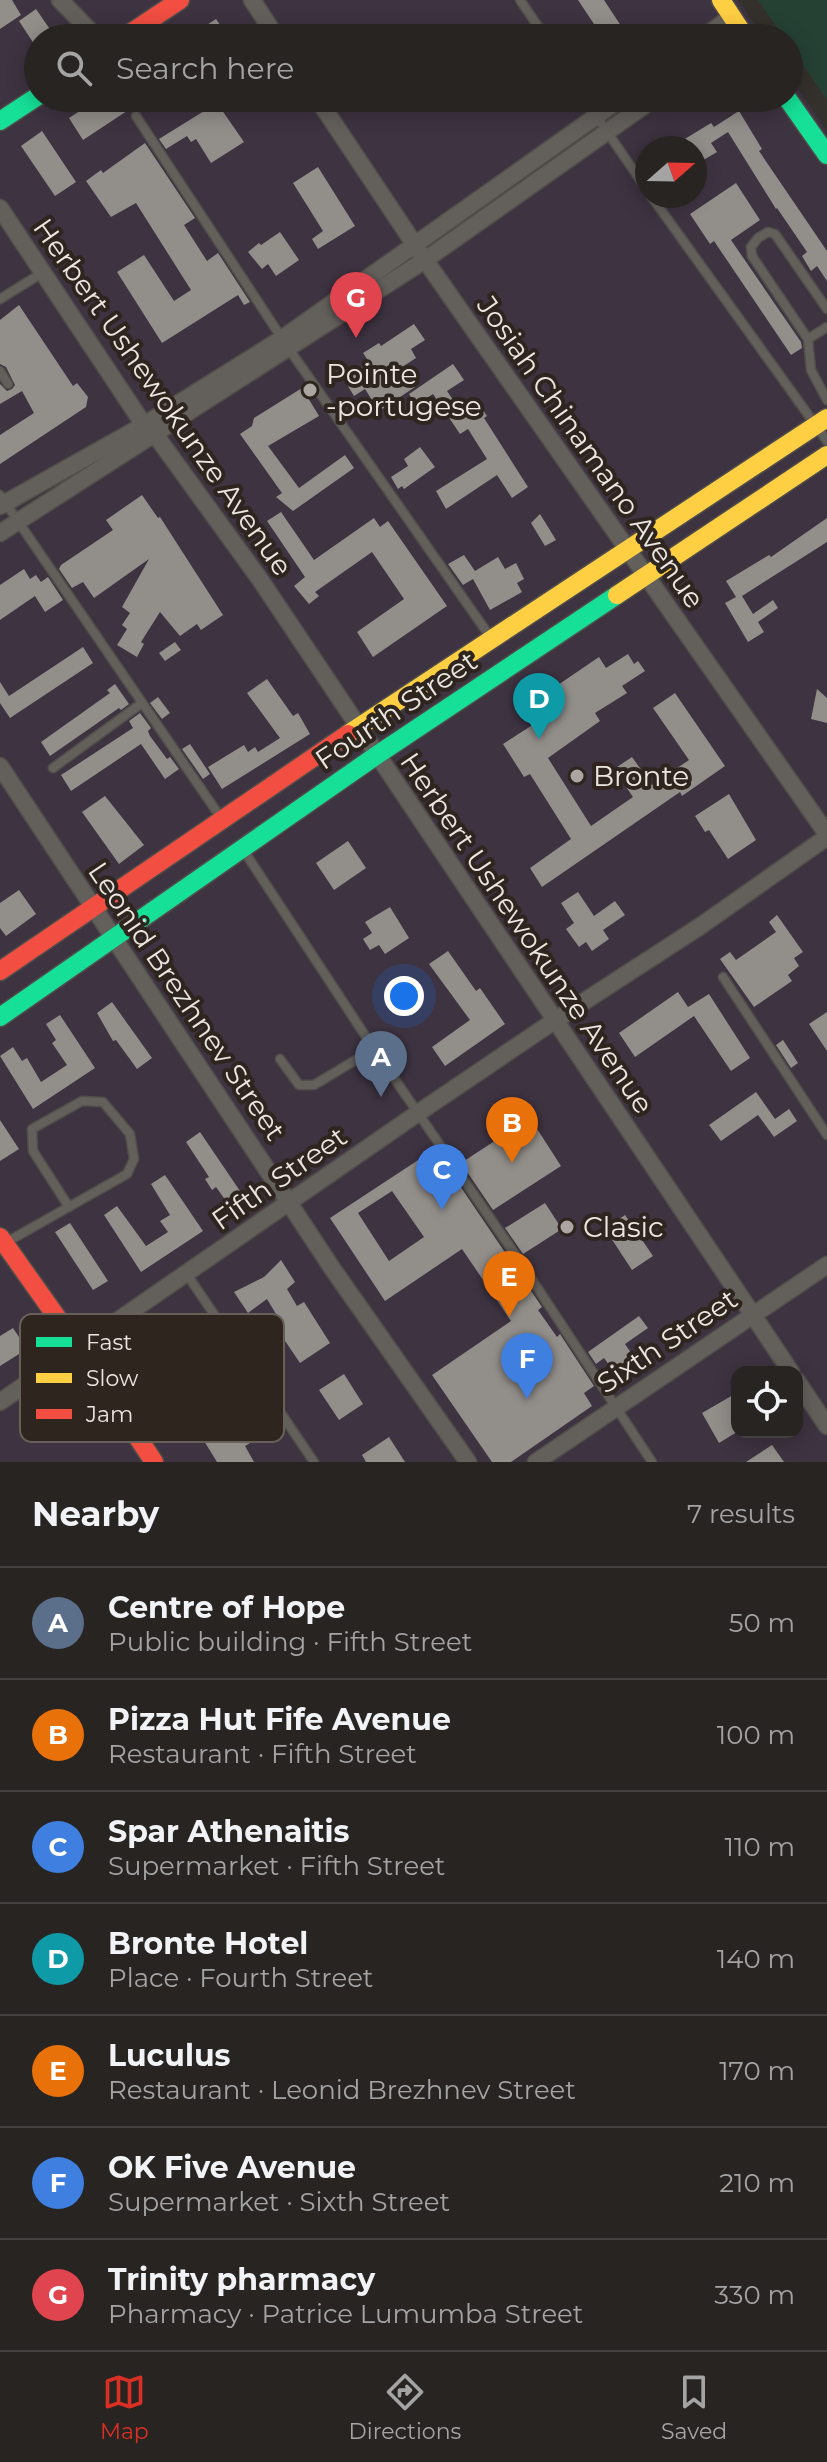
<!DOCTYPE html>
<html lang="en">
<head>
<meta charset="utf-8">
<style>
	body { margin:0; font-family:Montserrat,sans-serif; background:#33302e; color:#f1f3f6 }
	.controls { position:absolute; right:24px; bottom:24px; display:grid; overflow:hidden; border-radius:16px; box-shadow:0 4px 20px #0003 }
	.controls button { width:72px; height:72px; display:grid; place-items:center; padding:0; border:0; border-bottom:2px solid #43413f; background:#272421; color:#f1f3f6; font:40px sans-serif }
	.compass { position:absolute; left:635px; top:136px; width:72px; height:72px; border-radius:50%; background:#272421; box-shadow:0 4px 20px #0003; rotate:70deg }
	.you { position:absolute; left:404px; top:996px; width:28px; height:28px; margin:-20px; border:6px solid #fff; border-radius:50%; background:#1a73e8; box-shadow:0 0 0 12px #1a73e833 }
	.badge { display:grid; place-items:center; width:52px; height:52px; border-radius:50%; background:#d93025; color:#fff; font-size:26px; font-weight:700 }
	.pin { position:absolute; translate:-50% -66px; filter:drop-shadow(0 2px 4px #0008) }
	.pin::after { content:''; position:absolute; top:42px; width:28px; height:24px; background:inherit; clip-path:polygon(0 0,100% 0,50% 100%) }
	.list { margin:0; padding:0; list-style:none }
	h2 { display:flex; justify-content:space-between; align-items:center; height:104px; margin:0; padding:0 32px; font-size:34px }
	h2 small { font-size:26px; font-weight:400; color:#a4a4a5 }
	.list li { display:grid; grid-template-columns:52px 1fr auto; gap:24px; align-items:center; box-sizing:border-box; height:112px; padding:0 32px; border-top:2px solid #43413f }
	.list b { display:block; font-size:30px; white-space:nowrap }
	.list p { margin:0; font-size:26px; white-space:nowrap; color:#a4a4a5 }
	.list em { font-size:26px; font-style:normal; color:#a4a4a5 }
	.icon { flex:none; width:44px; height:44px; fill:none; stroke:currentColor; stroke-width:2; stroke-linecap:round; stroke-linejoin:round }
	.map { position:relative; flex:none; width:827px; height:1462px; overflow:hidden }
	.search { position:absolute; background:#272421; box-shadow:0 4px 20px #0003; left:24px; right:24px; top:24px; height:88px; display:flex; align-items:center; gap:20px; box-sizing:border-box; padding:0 28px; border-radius:44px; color:#a4a4a5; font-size:30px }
	.sheet { height:888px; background:#272421 }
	nav { display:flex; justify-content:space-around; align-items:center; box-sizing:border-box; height:112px; border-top:2px solid #43413f; background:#272421; font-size:22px; color:#a4a4a5 }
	nav a { display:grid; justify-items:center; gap:4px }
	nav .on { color:#d93025 }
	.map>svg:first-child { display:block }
</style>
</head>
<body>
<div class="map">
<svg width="827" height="1462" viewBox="0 0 827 1462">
	<rect width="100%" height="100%" fill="#34302c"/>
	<!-- commercial -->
	<path fill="#3e3341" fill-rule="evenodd" d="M0,0h738l26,38h-726v60h751v-23l38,56v1331h-827zM647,148h48v48h-48zM737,1372h60v60h-60z"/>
	<!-- green -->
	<path fill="#254134" d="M758,0h69v100l-38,-55v-7h-5z"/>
	<!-- building -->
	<g fill="#928e8a" fill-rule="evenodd">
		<path d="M0,0h12l9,15 -21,14z"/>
		<path d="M578,0h26l25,38h-31l-6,-8 4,-3z"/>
		<path d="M36,9l20,29h-18v12l-19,-29z"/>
		<path d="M216,19l13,19h-42z"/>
		<path d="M100,98h23l7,11 -47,31 -14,-22z"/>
		<path d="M217,103l27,39 -33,21 -15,-24 -5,3 -4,-6 -21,13 -7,-10z"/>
		<path d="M739,111l23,38 -3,2 68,100v30l-10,-15 -6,5 -9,-15 5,-4 -30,-44 -1,1 -48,-77 -17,11 6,9 -22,13v-17h-25l41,-25 3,4z"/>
		<path d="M42,131l34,51 -21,14 -34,-50z"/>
		<path d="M145,143l50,75 -11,7 23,36 11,-8 32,49 -6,3 -6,-10 -76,48 -45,-71 27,-17 30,46 17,-11 -55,-87 -25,14 -25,-36 15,-11 2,3z"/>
		<path d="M318,167l37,59 -37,23 -6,-10 11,-8 -30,-48z"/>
		<path d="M736,183l24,37 -29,20 70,102 1,6 -11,7 -77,-114 -4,3 -20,-30z"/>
		<path d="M280,232l19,28 -23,16 -8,-12 -6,5 -14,-17 11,-9 2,2z"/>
		<path d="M19,305l54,81 4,-3 11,14 -2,10 -86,57v-29l34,-22 -12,-22 -22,13v-20l7,7 5,-2 3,-4 -9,-18 -6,-3v-44z"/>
		<path d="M414,324l11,16 -14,9 5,9 -14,9 13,20 -36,24 -14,-22 -11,7 -11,-18 26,-16 -6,-9 16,-10 2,3z"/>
		<path d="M453,364l11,16 -17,11 15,22 16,-10 9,13 -3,2 44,69 -16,11 -15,-23 -51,34 -10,-18 51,-32 -19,-30 -8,5 -27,-40 -17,11 -7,-11z"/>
		<path d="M302,388l17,28 -51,30 31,42 46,-33 9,13 -61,43 -17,-14 6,-4 -42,-59 12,-8 2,-8z"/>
		<path d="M420,447l15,20 -31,22 -2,-3 -4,3 -7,-12 17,-11 -4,-7z"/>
		<path d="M142,495l16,23 2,-1 63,98 -22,15 -4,-6 -17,12 -20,-24 -19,30 3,2 -7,13 -20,-12 10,-16 -5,-4 8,-12 -8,-6 27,-48 -55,39 -11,-16 -11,6 -13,-19 2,-4 52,-35 -7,-10z"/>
		<path d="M281,512l33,48 60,-42 6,9 8,-6 59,85 -74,51 -16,-25 47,-33 -32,-47 -57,40 4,4 -10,8 -15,-18 11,-9 -38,-56z"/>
		<path d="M540,514l16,26 -11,6 -14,-23z"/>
		<path d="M827,518v24l-85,54 11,18 20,-14 5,8 -20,14 6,10 -16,10 -23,-39 11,-6 -10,-16 43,-26 2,2z"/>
		<path d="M464,555l11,16 23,-14 7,12 11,-6 8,16 -7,4 5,9 -32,18 -17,-31 -10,6 -15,-21z"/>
		<path d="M24,569l6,10 6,-4 5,7 7,-5 15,23 -18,12 -10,-16 -35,24v-35z"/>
		<path d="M175,642l6,8 -16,11 -6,-8z"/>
		<path d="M83,647l10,16 -83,55 -10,-15v-21l9,14z"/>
		<path d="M628,654l6,10 4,-3 7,10 -23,15 5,7 -32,20 5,8 -52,37 43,68 42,-29 -19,-28 18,-12 20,28 37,-25 -36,-52 22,-15 50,73 -43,30 -2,-4 -138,95 -12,-19 41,-29 -41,-65 -6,3 -21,-33 34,-22 -8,-14 25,-15 -2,-4 47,-32 7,11z"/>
		<path d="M267,679l26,37 5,-3 12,21 -88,55 -14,-22 36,-22 4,7 7,-5 3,5 22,-14 -33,-45z"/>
		<path d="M115,684l14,20 -8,6 -2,-2 -69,48 -9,-14 69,-49 -3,-3z"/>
		<path d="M817,689l10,9v25l-16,-4z"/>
		<path d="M158,697l12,16 -8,6 -12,-16z"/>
		<path d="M140,713l11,15 -3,3 2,5 17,23 3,-2 9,12 -14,10 -24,-35 -70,47 -10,-16 72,-47 -4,-7z"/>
		<path d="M190,744l20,30 -7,5 -21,-30z"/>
		<path d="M729,794l27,46 -28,19 -19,-29 -4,2 -10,-16z"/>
		<path d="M105,796l39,49 -25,19 -37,-52z"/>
		<path d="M348,841l18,27 -32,22 -18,-27z"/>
		<path d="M19,890l17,24 -30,22 -6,-8v-25z"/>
		<path d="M578,892l16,24 21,-15 10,14 -22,15 6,9 -17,12 -6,-9 -7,5 -13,-18 8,-6 -13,-20z"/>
		<path d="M390,907l19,31 -24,16 -6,-9 -9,5 -7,-11 9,-6 -7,-11z"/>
		<path d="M777,915l26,37 -9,6 5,8 -11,9 4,6 -38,26 -34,-48 10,-7 6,8 40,-28 -7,-10z"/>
		<path d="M448,951l28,40 4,-3 25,36 -60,42 -13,-19 38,-27 -41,-56z"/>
		<path d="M678,992l10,15 21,-13 41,64 -19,13 -37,-55 -59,41 -16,-24z"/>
		<path d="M112,1002l40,56 -15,11 -21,-29 -3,1 -16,-28z"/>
		<path d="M827,1012v39l-18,-27z"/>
		<path d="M60,1015l35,53 -62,41 -33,-53 13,-9 9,14 5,-3 14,24 26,-17 -15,-22 4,-3 -10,-16z"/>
		<path d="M783,1040l15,23 -7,5 -15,-23z"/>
		<path d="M756,1092l19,27 14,-10 8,12 -23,16 -16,-22 -37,26 -12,-16z"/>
		<path d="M530,1118l31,48 -68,44 -32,-47z"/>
		<path d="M0,1120l19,29 -19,12z"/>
		<path d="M200,1132l40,59 -14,10 -10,-14 -4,3 -7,-11 4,-2 -23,-35z"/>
		<path d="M435,1149l107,158 -4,3 19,27 3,-3 34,52 -10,7 8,13 -81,56h-19l-60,-87 79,-54 -49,-72 -77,52 -55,-83zM392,1191l32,46 -35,24 -31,-48z"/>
		<path d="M165,1175l38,56 -62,41 -37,-57 13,-9 29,40 22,-14 -8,-11 10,-6 -19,-31z"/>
		<path d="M545,1203l17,26 -39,25 -18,-26z"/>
		<path d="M625,1215l28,41 -21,14 -27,-41z"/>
		<path d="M70,1223l38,58 -15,9 -38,-58z"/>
		<path d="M281,1260l14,22 -8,7 10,17 7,-4 26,41 -30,20 -21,-31 -5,3 -6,-10 11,-6 -12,-20 -19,14 -14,-21 30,-15z"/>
		<path d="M639,1316l9,12 -23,16 13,19 -20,14 -14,-19 -8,6 -8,-12z"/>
		<path d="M166,1318l27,42 18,-11 11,21 -14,9 11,21 -3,3 13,21 7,-5 14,24 -5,3 9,16h-37l-19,-31 -2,2 -22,-31 -3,2 -38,-65z"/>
		<path d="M13,1328l14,21 -27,17v-30z"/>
		<path d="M344,1374l19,30 -24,16 -20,-30z"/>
		<path d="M733,1395l4,6v31l-18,11 -17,-30z"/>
		<path d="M389,1437l16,25h-39l-4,-7z"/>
		<path d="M772,1445l12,17h-38z"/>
	</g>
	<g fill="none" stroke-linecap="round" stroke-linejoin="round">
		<defs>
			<g id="lane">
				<path d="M520,0l26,38"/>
				<path d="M584,98l63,92"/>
				<path d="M136,116l153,233 202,289"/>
				<path d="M651,196l176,245"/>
				<path d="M0,299l42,-26"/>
				<path d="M827,309l-52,-75 -7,-2 -10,6 -7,9 1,9 56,83 3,31 16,30"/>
				<path d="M808,339l19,-12"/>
				<path d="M0,371l8,13"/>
				<path d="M0,495l221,323"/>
				<path d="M53,768l89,-65"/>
				<path d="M244,851l130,198 147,214 131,199"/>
				<path d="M723,977l104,158"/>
				<path d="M280,1059l19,26h15l60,-36"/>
				<path d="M5,1243l122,-69 7,-15 -4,-25 -27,-32 -21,-1 -50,28 1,22 36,56"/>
				<path d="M186,1273l128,189"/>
			</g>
			<g id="street">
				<path d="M60,0l37,38"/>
				<path d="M252,0l25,38"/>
				<path d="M703,38l29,-22"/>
				<path d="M317,98l108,162 402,574"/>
				<path d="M0,208l144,217 10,8 105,145 532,794"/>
				<path d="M0,506l144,-81 139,-87 339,-240"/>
				<path d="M0,533l425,-273 230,-162"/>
				<path d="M0,766l332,502 136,194"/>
				<path d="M797,1381l30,45"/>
				<path d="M0,1402l418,-289 136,-92 145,-94 128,-90"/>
				<path d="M536,1462l291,-197"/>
			</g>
			<g id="fast">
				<path d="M787,98l40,57"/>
				<path d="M0,121l38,-25"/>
				<path d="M0,1017l377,-262 240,-160"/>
			</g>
			<g id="slow">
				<path d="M721,0l25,38"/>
				<path d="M617,595l210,-140"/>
				<path d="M348,734l479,-316"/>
			</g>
			<g id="jam">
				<path d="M123,38l57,-38"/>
				<path d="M0,971l348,-237"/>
				<path d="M0,1237l78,110 76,115"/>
			</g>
		</defs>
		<!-- lane casing -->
		<use href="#lane" stroke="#514e4a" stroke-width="11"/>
		<!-- street casing -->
		<use href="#street" stroke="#514e4a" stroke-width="19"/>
		<!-- fast casing -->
		<use href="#fast" stroke="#514e4a" stroke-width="21"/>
		<!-- slow casing -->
		<use href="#slow" stroke="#514e4a" stroke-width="21"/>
		<!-- jam casing -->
		<use href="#jam" stroke="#514e4a" stroke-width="21"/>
		<!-- lane -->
		<use href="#lane" stroke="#63605c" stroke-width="8"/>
		<!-- street -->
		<use href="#street" stroke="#63605c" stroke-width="16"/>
		<!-- fast -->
		<use href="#fast" stroke="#16e098" stroke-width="18"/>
		<!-- slow -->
		<use href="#slow" stroke="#ffcf43" stroke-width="18"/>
		<!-- jam -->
		<use href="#jam" stroke="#f24e42" stroke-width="18"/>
	</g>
	<!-- markers -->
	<g fill="#aba6a2" stroke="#2e261e" stroke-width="3">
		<circle cx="310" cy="390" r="8"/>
		<circle cx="577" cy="776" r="8"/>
		<circle cx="567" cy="1227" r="8"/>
	</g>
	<g text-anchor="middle" stroke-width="8" stroke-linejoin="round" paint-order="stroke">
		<!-- poi labels -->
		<g font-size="28" fill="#ebe6e1" stroke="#2e261e" text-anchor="start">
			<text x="326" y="384">Pointe<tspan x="326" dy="32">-portugese</tspan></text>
			<text x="593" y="786">Bronte</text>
			<text x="583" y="1237">Clasic</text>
		</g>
		<!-- street labels -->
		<g font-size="28" fill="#ebe6e1" stroke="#2e261e">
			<text transform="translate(163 397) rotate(55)" y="10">Herbert Ushewokunze Avenue</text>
			<text transform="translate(591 452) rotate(55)" y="10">Josiah Chinamano Avenue</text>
			<text transform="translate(396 710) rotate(-34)" y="10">Fourth Street</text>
			<text transform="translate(527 933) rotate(56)" y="10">Herbert Ushewokunze Avenue</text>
			<text transform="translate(187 1001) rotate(56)" y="10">Leonid Brezhnev Street</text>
			<text transform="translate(279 1178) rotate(-35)" y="10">Fifth Street</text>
			<text transform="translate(667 1341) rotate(-34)" y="10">Sixth Street</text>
		</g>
	</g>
	<!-- legend -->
	<rect x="20" y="1314" width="264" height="128" rx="12" fill="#2e261e" stroke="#676058" stroke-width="2"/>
	<rect x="36" y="1337" width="36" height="10" fill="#16e098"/>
	<rect x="36" y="1373" width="36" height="10" fill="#ffcf43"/>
	<rect x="36" y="1409" width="36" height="10" fill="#f24e42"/>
	<g font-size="22" fill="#ebe6e1">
		<text x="86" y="1350">Fast</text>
		<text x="86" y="1386">Slow</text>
		<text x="86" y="1422">Jam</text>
	</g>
</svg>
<div class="controls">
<button><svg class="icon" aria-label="locate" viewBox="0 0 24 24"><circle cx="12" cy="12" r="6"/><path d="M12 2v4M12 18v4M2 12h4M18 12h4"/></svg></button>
</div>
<svg class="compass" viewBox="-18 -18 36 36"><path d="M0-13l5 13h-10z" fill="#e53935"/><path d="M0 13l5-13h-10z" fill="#a4a4a5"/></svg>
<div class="you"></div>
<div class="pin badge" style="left:381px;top:1097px;background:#5c6f8a">A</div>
<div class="pin badge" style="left:512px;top:1163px;background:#e8710a">B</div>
<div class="pin badge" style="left:442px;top:1210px;background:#3f7fe0">C</div>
<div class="pin badge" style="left:539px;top:739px;background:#0f9aa8">D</div>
<div class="pin badge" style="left:509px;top:1317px;background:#e8710a">E</div>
<div class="pin badge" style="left:527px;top:1399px;background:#3f7fe0">F</div>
<div class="pin badge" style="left:356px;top:338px;background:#e0444e">G</div>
<div class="search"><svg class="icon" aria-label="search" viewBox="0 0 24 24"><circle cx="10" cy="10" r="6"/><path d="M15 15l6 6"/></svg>Search here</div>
</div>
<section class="sheet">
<h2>Nearby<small>7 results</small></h2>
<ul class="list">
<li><span class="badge" style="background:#5c6f8a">A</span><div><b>Centre of Hope</b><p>Public building · Fifth Street</p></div><em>50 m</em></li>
<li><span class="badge" style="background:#e8710a">B</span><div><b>Pizza Hut Fife Avenue</b><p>Restaurant · Fifth Street</p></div><em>100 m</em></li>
<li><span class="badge" style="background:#3f7fe0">C</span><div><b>Spar Athenaitis</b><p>Supermarket · Fifth Street</p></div><em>110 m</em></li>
<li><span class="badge" style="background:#0f9aa8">D</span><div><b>Bronte Hotel</b><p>Place · Fourth Street</p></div><em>140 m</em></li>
<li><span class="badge" style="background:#e8710a">E</span><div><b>Luculus</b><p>Restaurant · Leonid Brezhnev Street</p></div><em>170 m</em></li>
<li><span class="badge" style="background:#3f7fe0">F</span><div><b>OK Five Avenue</b><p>Supermarket · Sixth Street</p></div><em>210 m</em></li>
<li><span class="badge" style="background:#e0444e">G</span><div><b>Trinity pharmacy</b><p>Pharmacy · Patrice Lumumba Street</p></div><em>330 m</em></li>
</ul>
</section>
<nav>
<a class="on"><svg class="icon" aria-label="map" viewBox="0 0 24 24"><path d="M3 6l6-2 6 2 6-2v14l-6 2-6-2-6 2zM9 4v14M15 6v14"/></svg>Map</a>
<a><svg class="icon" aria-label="directions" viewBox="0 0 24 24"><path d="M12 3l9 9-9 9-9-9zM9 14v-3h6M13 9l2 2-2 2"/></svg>Directions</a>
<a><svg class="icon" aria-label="saved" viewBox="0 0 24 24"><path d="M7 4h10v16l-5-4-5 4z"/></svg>Saved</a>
</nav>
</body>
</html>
